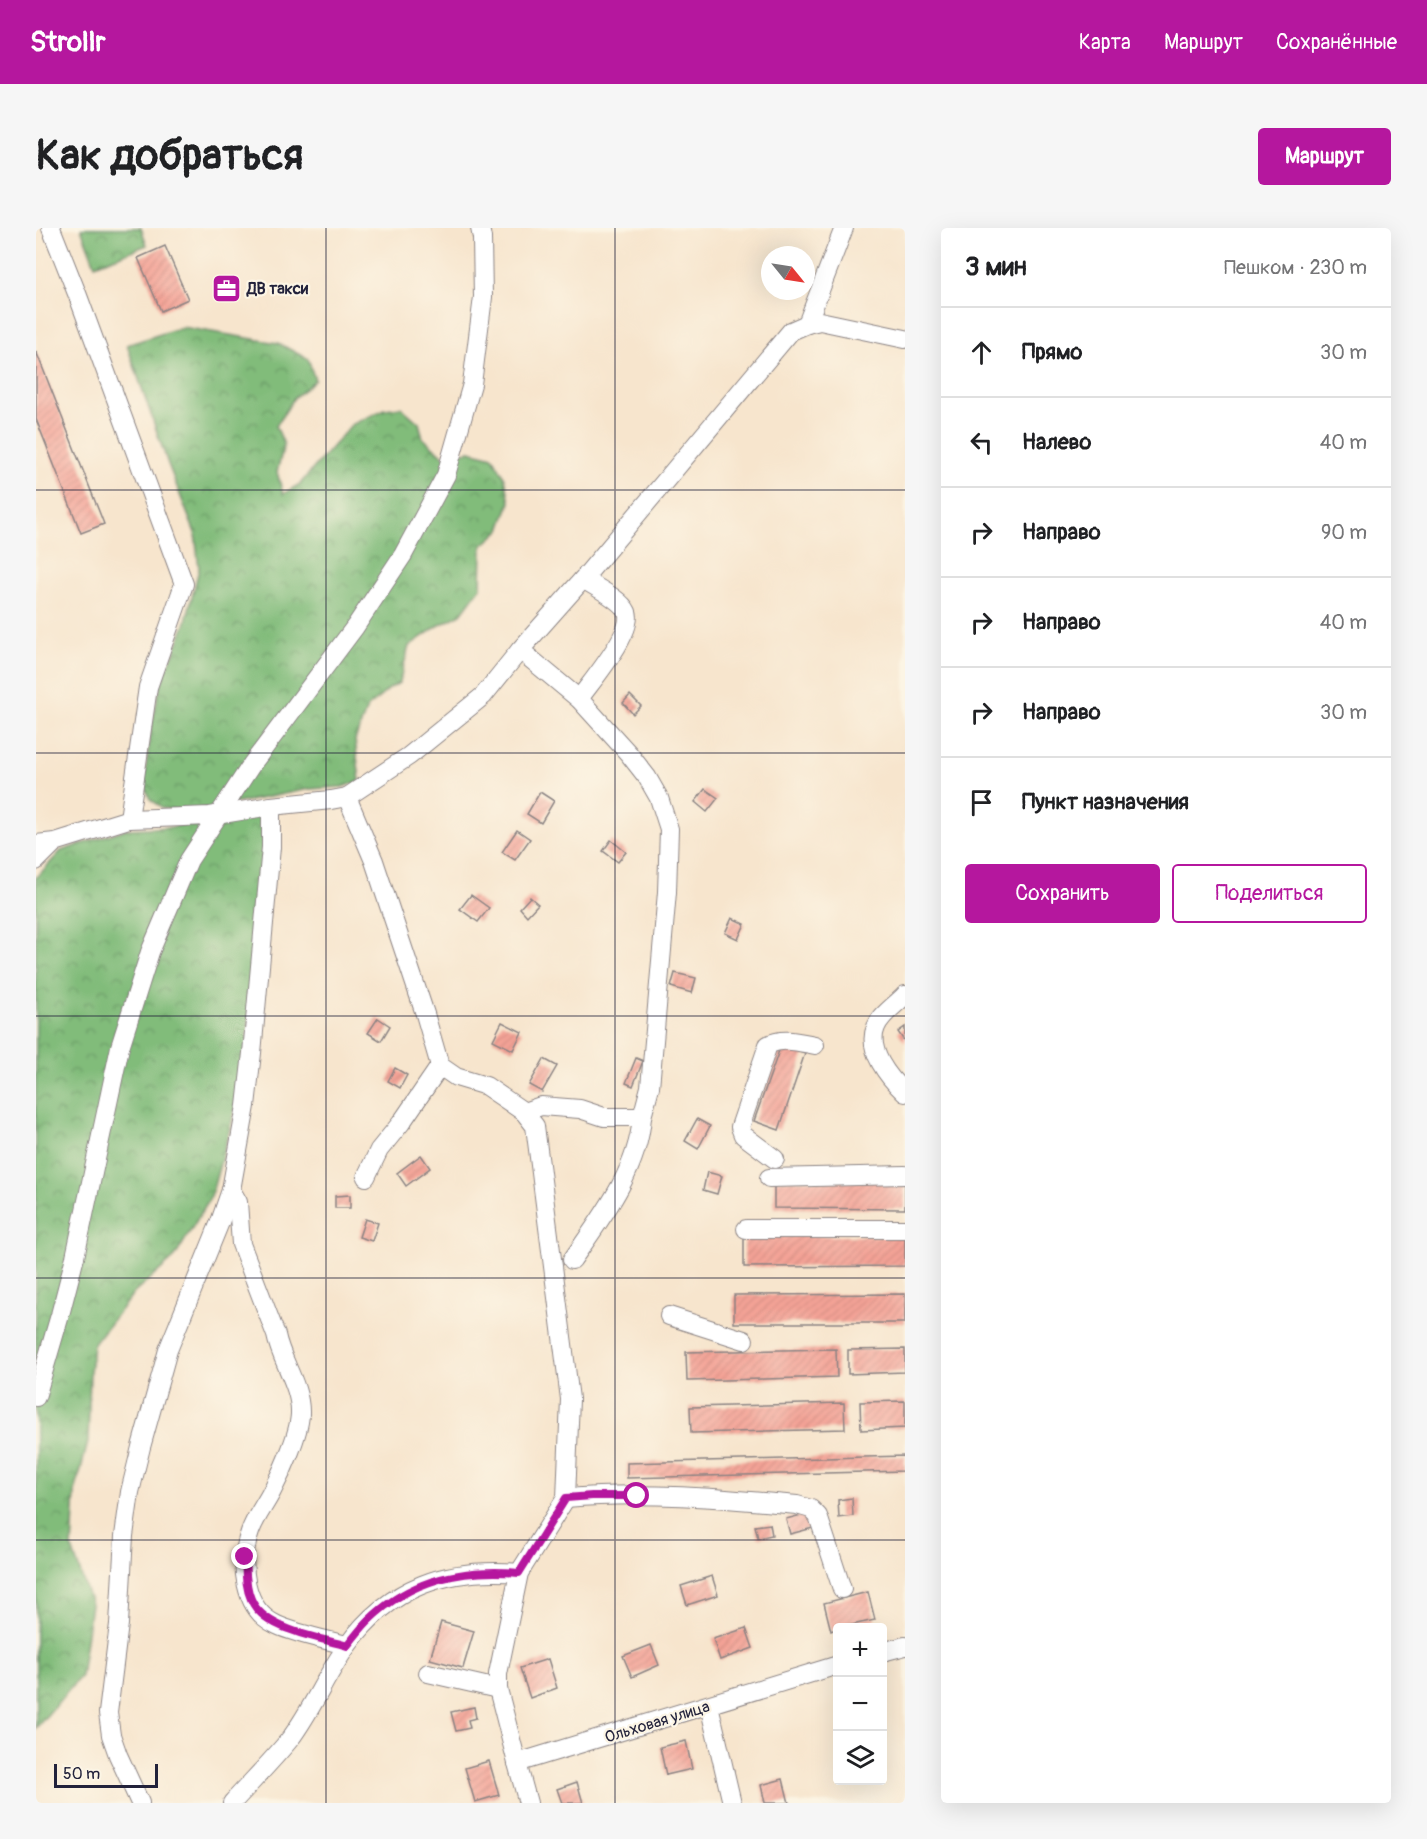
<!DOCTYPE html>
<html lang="ru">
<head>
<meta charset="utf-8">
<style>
	body { margin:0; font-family:Pangolin,sans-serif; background:#f6f6f6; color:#202124 }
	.controls { position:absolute; right:18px; bottom:18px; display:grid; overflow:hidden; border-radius:6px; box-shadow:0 6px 24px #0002 }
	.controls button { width:54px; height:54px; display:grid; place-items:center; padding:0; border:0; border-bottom:2px solid #e0e0e0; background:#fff; color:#202124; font:30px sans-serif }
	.compass { position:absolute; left:725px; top:18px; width:54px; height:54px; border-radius:50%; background:#fff; box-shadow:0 6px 24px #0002; rotate:120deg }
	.scale { position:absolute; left:18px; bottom:15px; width:104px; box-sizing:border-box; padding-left:6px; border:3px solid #22223b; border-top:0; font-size:16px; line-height:21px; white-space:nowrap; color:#22223b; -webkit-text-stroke:4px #fcf5e5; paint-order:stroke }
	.stop { position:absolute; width:18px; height:18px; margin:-14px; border:4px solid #b5179e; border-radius:50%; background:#fff }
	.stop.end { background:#b5179e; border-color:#fff; box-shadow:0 2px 6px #0008 }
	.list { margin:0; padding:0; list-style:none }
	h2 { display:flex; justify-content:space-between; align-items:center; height:78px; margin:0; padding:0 24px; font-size:26px }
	h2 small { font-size:20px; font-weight:400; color:#757577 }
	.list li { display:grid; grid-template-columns:39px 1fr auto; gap:18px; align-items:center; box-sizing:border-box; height:90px; padding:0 24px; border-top:2px solid #e0e0e0 }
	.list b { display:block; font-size:22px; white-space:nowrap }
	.list em { font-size:20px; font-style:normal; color:#757577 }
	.actions { display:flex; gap:12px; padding:18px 24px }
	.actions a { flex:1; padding:14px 0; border:2px solid #b5179e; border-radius:6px; text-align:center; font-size:21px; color:#b5179e }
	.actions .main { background:#b5179e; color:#fff }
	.icon { flex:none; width:33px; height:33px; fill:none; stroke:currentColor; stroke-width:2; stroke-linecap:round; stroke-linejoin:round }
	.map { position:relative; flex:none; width:869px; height:1575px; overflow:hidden; border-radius:6px }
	header { display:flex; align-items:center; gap:36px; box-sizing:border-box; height:84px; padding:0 30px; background:#b5179e; color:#fff }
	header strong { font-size:28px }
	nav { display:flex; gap:33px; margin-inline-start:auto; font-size:21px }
	.intro { display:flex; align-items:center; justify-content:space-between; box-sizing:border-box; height:144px; padding:0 36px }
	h1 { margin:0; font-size:42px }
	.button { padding:15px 27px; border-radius:6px; background:#b5179e; color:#fff; font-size:21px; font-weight:700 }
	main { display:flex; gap:36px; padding:0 36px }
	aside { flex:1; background:#fff; border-radius:6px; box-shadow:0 6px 24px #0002 }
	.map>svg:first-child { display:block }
</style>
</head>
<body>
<header>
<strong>Strollr</strong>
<nav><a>Карта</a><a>Маршрут</a><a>Сохранённые</a></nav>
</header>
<div class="intro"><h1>Как добраться</h1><a class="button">Маршрут</a></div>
<main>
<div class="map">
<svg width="869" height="1575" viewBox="0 0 869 1575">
	<defs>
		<pattern id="forest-crowns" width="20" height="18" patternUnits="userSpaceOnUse" patternTransform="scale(1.5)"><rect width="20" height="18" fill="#81bc7a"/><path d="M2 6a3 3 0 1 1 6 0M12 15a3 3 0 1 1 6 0" fill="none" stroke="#699865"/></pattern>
		<pattern id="building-hatch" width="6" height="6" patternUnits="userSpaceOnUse" patternTransform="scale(1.5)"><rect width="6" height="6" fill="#f4a396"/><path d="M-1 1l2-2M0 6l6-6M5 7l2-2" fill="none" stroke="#d18c82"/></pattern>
	</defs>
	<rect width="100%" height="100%" fill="#fcf5e5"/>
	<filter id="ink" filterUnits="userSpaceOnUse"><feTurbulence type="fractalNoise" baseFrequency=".0167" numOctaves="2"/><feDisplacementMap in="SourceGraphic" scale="12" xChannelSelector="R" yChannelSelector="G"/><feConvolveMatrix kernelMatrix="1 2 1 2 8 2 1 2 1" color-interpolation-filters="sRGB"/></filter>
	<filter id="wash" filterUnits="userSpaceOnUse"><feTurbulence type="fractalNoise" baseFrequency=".008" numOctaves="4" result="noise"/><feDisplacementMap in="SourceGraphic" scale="24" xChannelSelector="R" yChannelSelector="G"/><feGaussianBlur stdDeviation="1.35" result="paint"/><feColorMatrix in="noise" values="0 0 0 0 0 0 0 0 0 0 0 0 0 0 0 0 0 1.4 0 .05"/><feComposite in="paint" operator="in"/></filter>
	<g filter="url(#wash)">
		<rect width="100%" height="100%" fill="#f7e5cd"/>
		<!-- forest -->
		<g fill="url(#forest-crowns)" stroke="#526f5a" stroke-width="1.5">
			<path d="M45,0h60l6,17 -52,20z"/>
			<path d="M146,99l96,16 30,16 7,21 -21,18 -18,28 8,18 -7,28 6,22 17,-10 51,-59 34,-16 16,-2 18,16 4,15 21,18 26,-5 23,6 12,21 5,24 -10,28 -18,16 -1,41 -20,27 -23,12 -29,20 -10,37 -10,6 -22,19 -12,32 5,41 -18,6 -33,2 -107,21 -22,1 -17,-3 -13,-9 -6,-16 7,-54 9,-43 25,-61 14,-56 -4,-36 -27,-69 -41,-119z"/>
			<path d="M234,579l-27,274 -32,115 -36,61 -43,38 -39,50 -3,27 -2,70 -13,50 -3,56 19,56 -10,72 -45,52v-850l25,-27 65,-22 46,-2z"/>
		</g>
		<g id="blocks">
			<!-- building -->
			<g fill="url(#building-hatch)">
				<path d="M129,18l23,53 -27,12 -23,-53z"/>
				<path d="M0,123l68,173 -23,9 -45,-114z"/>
				<path d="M594,467l11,11 -8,8 -10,-11z"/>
				<path d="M669,561l13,9 -11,14 -12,-10z"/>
				<path d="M504,564l14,9 -13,22 -14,-9z"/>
				<path d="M481,602l13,9 -15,21 -13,-8z"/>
				<path d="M575,612l15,12 -8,10 -15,-11z"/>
				<path d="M435,667l18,13 -11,14 -18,-13z"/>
				<path d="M494,669l8,7 -11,12 -7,-8z"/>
				<path d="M696,690l13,6 -7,15 -13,-6z"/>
				<path d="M639,745l21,5 -4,15 -21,-6z"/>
				<path d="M342,790l12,8 -9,15 -13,-8z"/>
				<path d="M466,794l20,10 -9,18 -20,-10z"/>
				<path d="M869,799v15l-7,-10z"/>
				<path d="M745,817l24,8 -26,77 -25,-9z"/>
				<path d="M600,830l7,3 -10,25 -7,-3z"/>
				<path d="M508,831l13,7 -15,26 -13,-7z"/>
				<path d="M359,840l12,7 -7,13 -12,-7z"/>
				<path d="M661,891l13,7 -12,23 -13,-8z"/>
				<path d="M385,927l9,13 -24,18 -9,-13z"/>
				<path d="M671,944l15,4 -5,18 -14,-4z"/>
				<path d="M738,952l131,1v28l-131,-1z"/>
				<path d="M314,967v13h-15v-12z"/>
				<path d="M329,991l13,4 -6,18 -13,-4z"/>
				<path d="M708,1008h161v30l-161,1z"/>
				<path d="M869,1066v29h-171v-28z"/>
				<path d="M800,1121l1,28 -150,4 -1,-29z"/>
				<path d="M869,1121v23l-57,2v-24z"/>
				<path d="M869,1173v27l-44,2 -1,-28z"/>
				<path d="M808,1175l1,26 -154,4 -1,-26z"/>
				<path d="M869,1228v15l-278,7v-15z"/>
				<path d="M816,1270l1,18 -14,2 -1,-18z"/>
				<path d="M773,1285l4,15 -23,6 -4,-15z"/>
				<path d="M734,1296l2,11 -14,3 -3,-12z"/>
				<path d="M676,1348l6,19 -31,10 -6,-19z"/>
				<path d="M832,1364l7,28 -37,8 -7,3 -7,-28z"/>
				<path d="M405,1394l33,9 -11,37 -33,-9z"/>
				<path d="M710,1400l7,20 -33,12 -7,-21z"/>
				<path d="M615,1417l8,20 -27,12 -9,-21z"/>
				<path d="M512,1431l9,29 -27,10 -10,-30z"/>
				<path d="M438,1479l2,11 -8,2 2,8 -14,3 -5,-19z"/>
				<path d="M650,1513l6,28 -26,6 -6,-28z"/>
				<path d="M453,1533l10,34 -24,7 -10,-34z"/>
				<path d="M747,1551l6,24h-24l-4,-18z"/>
				<path d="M541,1554l6,21h-21l-5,-14z"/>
			</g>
		</g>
	</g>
	<g filter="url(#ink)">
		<use href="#blocks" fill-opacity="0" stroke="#8c8484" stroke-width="1.5"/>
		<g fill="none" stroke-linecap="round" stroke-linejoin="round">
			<defs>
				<g id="minor">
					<path d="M15,0l27,68 106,288 -36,103 -19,132"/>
					<path d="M771,96l37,-96"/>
					<path d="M484,422l59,49 50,55 18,23 12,21 10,31 -2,63 -17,195 -8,30h-38l-24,-8 -39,-3 -17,6"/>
					<path d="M543,471c12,-17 56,-68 48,-87 -6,-13 -32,-25 -44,-33"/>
					<path d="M311,569l62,-41 74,-60 37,-46 63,-71 208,-248 16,-7 13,-3 85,18"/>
					<path d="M0,616l19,-2 74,-23 81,-3 61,-10 60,-6 16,-3 27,64 51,153 15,52 16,11 30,9 38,26 11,14 35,273 -4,99 -47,75 -21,101v15l19,74"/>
					<path d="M0,633l19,-19"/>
					<path d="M869,767c-9,10 -24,19 -29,32 -10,23 13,51 29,66"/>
					<path d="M739,931l-32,-24 -3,-8 28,-82c14,-8 31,-3 47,0"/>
					<path d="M330,949l13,-27 22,-27 39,-57"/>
					<path d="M733,950l136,-3"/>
					<path d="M195,962l7,12 3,42 35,91c5,26 25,51 24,79 -1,21 -18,58 -28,77 -7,14 -17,26 -22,41 -11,31 -7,78 27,93 22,10 47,14 70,20"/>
					<path d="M710,1001h159"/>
					<path d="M536,1032c30,-43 66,-89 70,-143"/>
					<path d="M633,1088l75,24"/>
					<path d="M0,1169l24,-82 15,-58 45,-210 30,-95 39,-92 63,-96 103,-137 48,-72 43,-80 26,-91 11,-87 -1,-59 -2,-10"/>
					<path d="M530,1270c77,-7 155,0 231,7l14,4 7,7 24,73"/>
					<path d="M846,1424l23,-6"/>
					<path d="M392,1445l70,16"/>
					<path d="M673,1477l23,98"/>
					<path d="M104,1575l-22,-48 -7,-20 -3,-22 11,-89 5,-88 6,-44 11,-45 27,-97 52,-128 11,-32 15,-84 6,-53 19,-206v-41"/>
					<path d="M196,1575c19,-21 40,-42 58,-64 22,-29 36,-64 57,-93 43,-60 100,-79 172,-73"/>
					<path d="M492,1575l-11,-40 321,-98"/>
				</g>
			</defs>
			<!-- minor casing -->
			<use href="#minor" stroke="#8c8484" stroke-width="20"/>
			<!-- minor -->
			<use href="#minor" stroke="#fff" stroke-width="18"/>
		</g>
	</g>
	<g fill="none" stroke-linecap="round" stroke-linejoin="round" filter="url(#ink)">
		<!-- route -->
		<path stroke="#b5179e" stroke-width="8" d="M209,1329c1,14 0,29 6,42 12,31 67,38 96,47 7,-9 14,-18 21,-25 42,-42 94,-53 151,-48l47,-75 26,-2h45"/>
	</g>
	<!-- grid -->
	<path fill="none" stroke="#22223b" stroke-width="1.5" stroke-opacity="0.55" d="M290,0v1575M579,0v1575M0,262h869M0,525h869M0,788h869M0,1050h869M0,1312h869"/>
	<!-- icons -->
	<defs>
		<symbol id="office-square" viewBox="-11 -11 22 22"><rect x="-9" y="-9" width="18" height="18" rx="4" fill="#b5179e" stroke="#fcf5e5"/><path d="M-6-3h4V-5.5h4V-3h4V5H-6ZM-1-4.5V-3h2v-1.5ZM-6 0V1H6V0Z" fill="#fff"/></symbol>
	</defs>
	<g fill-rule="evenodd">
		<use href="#office-square" x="174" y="44" width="33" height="33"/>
	</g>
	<g text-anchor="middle" stroke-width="4.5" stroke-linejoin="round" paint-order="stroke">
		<!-- poi labels -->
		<g font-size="16" font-weight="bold" fill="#22223b" stroke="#fcf5e5" text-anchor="start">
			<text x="211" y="66">ДВ такси</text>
		</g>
		<!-- street labels -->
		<g font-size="16" fill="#22223b" stroke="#fcf5e5">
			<text transform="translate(621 1493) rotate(-17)" y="6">Ольховая улица</text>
		</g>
	</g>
</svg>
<div class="controls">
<button>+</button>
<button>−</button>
<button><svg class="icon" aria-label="layers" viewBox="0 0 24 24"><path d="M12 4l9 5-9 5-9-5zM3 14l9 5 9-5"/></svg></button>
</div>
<svg class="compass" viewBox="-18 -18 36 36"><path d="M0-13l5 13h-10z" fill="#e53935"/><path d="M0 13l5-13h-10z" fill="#757577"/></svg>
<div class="scale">50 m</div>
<div class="stop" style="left:601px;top:1268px"></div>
<div class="stop end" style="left:209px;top:1329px"></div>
</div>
<aside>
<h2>3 мин<small>Пешком · 230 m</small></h2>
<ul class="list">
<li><svg class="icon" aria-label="ahead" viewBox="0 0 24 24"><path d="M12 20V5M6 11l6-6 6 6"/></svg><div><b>Прямо</b></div><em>30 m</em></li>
<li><svg class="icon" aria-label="left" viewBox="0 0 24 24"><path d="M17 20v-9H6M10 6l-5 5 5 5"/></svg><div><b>Налево</b></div><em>40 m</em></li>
<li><svg class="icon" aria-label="right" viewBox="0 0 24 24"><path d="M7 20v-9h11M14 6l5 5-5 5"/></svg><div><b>Направо</b></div><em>90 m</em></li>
<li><svg class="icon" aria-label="right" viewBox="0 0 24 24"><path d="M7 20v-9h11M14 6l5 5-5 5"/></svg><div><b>Направо</b></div><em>40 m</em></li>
<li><svg class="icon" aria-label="right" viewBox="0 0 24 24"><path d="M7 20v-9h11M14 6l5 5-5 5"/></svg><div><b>Направо</b></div><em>30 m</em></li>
<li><svg class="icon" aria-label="arrive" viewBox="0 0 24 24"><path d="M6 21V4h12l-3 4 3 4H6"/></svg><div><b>Пункт назначения</b></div></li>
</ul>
<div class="actions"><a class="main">Сохранить</a><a>Поделиться</a></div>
</aside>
</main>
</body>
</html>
